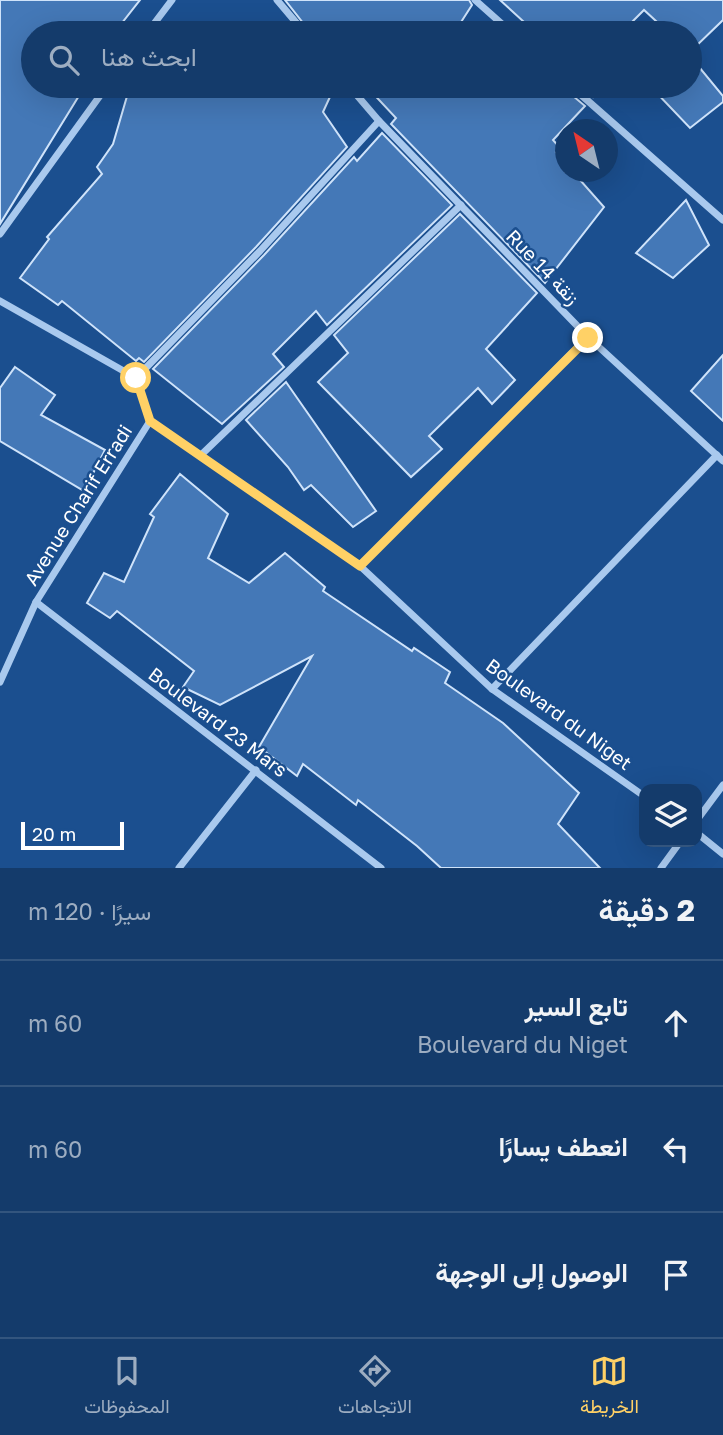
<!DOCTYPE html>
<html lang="ar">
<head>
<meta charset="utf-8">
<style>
	body { margin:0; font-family:"Golos Text",Vazirmatn,sans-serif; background:#1d4271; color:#f1f3f6; direction:rtl }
	.controls { position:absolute; right:21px; bottom:21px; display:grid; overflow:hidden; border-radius:14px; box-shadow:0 7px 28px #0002 }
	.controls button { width:63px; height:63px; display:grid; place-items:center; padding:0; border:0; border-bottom:2px solid #33557e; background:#143b6b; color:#f1f3f6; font:35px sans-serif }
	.compass { position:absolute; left:555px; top:119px; width:63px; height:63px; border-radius:50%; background:#143b6b; box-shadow:0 7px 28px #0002; rotate:325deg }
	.scale { position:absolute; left:21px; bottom:18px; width:103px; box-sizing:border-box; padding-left:7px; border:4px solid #fff; border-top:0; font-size:19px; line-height:24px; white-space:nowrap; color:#fff; -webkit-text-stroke:5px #1b4f8f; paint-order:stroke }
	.stop { position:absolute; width:21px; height:21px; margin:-16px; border:5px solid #ffd166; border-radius:50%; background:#fff }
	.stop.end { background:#ffd166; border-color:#fff; box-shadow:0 2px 7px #0008 }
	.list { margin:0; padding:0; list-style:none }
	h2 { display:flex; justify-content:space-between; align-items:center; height:91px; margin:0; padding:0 28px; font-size:30px }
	h2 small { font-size:23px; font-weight:400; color:#9dadc1 }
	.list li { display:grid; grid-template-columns:46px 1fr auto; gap:21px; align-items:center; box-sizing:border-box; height:126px; padding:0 28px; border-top:2px solid #33557e }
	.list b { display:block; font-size:26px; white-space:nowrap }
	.list p { margin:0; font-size:23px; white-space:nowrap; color:#9dadc1 }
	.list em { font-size:23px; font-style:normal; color:#9dadc1 }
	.icon { flex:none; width:38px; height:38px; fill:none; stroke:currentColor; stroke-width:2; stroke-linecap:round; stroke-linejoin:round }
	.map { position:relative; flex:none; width:723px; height:868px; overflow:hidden; direction:ltr }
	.search { position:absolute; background:#143b6b; box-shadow:0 7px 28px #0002; left:21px; right:21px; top:21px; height:77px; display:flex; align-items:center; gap:18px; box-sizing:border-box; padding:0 24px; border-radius:38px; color:#9dadc1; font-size:26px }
	.sheet { height:469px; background:#143b6b }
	nav { display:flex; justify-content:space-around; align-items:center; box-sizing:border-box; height:98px; border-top:2px solid #33557e; background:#143b6b; font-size:19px; color:#9dadc1 }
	nav a { display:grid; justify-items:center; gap:4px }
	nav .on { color:#ffd166 }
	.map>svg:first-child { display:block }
</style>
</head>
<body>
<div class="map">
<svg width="723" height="868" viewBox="0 0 723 868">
	<rect width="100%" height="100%" fill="#1b4f8f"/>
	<!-- building -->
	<g fill="#4478b7" stroke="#cfe3fa" stroke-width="2">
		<path d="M0,0h140l-26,33h-81v53h52l-85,138z"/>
		<path d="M285,0h184l3,5 -18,28h-143z"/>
		<path d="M500,0h223v20l-33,32v-19h-21l-25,-23 -23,23h-85z"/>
		<path d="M690,56l33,40v6l-33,26 -40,-42h40z"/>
		<path d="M130,86h205l-12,26 24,35 -91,100 -112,115 -5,-4 -3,3 -74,-60 -4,4 -38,-27 29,-39 -2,-2 55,-63 -5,-7 16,-23z"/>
		<path d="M366,86h199l2,5 18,15 -32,34 7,8 -4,4 9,11v9h8l31,35 -59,76 -154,-159 5,-6z"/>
		<path d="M580,86h23l-10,11z"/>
		<path d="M382,133l70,72 -125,120 -11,-14 -43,43 11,13 -62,57 -69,-55 111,-114 90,-98 3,4z"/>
		<path d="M686,200l23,45 -36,33 -37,-25z"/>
		<path d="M460,214l77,79 -51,56 29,31 -23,24 -14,-16 -49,48 13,13 -31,28 -93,-95 30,-29 -14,-18z"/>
		<path d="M723,355v66l-32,-30z"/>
		<path d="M15,367l40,28 -14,20 64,35 -21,41 -84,-50v-53z"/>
		<path d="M286,382l90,129 -23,16 -42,-42 -7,5 -16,-23 -42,-47z"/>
		<path d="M180,474l48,40 -20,44 41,25 36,-30 40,34 -2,4 89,60 2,-3 36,24 -5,11 58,40 76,70 -21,31 42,44h-159l-24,-22 -59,-46 -2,5 -53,-41 -6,12 -38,-29 53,-91 -92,49 -37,-18 11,-16 -77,-60 -7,7 -23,-15 17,-30 20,9 30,-65 -4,-3z"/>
	</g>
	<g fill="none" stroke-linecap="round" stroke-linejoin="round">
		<!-- minor -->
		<g stroke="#a9c9ee" stroke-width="7">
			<path d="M277,0l28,33"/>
			<path d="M475,0l37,33"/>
			<path d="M147,33l25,-33"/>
			<path d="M349,86l30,35 209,216 135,124"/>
			<path d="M571,86l152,134"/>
			<path d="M0,234l107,-148"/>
			<path d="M0,301l136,77 14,43 210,145 132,123 152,107"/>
			<path d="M136,378l124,-127 119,-130"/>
			<path d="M200,456l261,-251"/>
			<path d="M360,566l228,-229"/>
			<path d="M36,602l345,266"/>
			<path d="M0,682l36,-80 114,-181"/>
			<path d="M492,689l225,-234"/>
			<path d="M697,820l26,-35"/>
			<path d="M697,833l26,21"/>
			<path d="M179,868l77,-98"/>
			<path d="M661,868l19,-26"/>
		</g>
	</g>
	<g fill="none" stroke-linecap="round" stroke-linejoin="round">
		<!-- route -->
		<path stroke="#ffd166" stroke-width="9" d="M136,378l14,43 210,145 228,-228"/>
	</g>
	<g text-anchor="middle" stroke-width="5" stroke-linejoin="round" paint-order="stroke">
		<!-- street labels -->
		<g font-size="19" fill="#fff" stroke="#1b4f8f">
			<text transform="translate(543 267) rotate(46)" y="7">Rue 14 زنقة</text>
			<text transform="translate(78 505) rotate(-58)" y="7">Avenue Charif Erradi</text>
			<text transform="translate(559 714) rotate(36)" y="7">Boulevard du Niget</text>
			<text transform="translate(218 722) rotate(37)" y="7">Boulevard 23 Mars</text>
		</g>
	</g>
</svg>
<div class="controls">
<button><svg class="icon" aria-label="layers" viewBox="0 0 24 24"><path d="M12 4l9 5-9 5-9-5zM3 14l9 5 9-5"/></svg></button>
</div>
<svg class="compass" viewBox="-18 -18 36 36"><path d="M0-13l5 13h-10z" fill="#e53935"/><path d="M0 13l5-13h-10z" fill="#9dadc1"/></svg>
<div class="scale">20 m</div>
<div class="stop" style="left:136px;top:378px"></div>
<div class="stop end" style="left:588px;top:338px"></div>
<div class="search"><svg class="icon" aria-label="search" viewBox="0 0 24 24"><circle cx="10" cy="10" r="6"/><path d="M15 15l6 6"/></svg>ابحث هنا</div>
</div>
<section class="sheet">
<h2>2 دقيقة<small>سيرًا · 120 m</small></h2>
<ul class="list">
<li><svg class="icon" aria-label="ahead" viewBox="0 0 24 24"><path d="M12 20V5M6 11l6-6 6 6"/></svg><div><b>تابع السير</b><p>Boulevard du Niget</p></div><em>60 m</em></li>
<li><svg class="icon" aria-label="left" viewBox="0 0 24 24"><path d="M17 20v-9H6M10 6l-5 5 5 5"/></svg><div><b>انعطف يسارًا</b></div><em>60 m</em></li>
<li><svg class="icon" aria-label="arrive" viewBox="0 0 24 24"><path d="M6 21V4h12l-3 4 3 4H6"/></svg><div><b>الوصول إلى الوجهة</b></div></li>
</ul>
</section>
<nav>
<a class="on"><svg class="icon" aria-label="map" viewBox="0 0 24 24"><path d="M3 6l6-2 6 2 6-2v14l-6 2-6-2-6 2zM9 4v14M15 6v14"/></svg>الخريطة</a>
<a><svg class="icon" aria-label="directions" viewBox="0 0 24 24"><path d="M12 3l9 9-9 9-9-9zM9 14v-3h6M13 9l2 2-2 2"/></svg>الاتجاهات</a>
<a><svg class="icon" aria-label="saved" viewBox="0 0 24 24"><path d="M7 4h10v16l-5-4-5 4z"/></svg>المحفوظات</a>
</nav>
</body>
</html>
